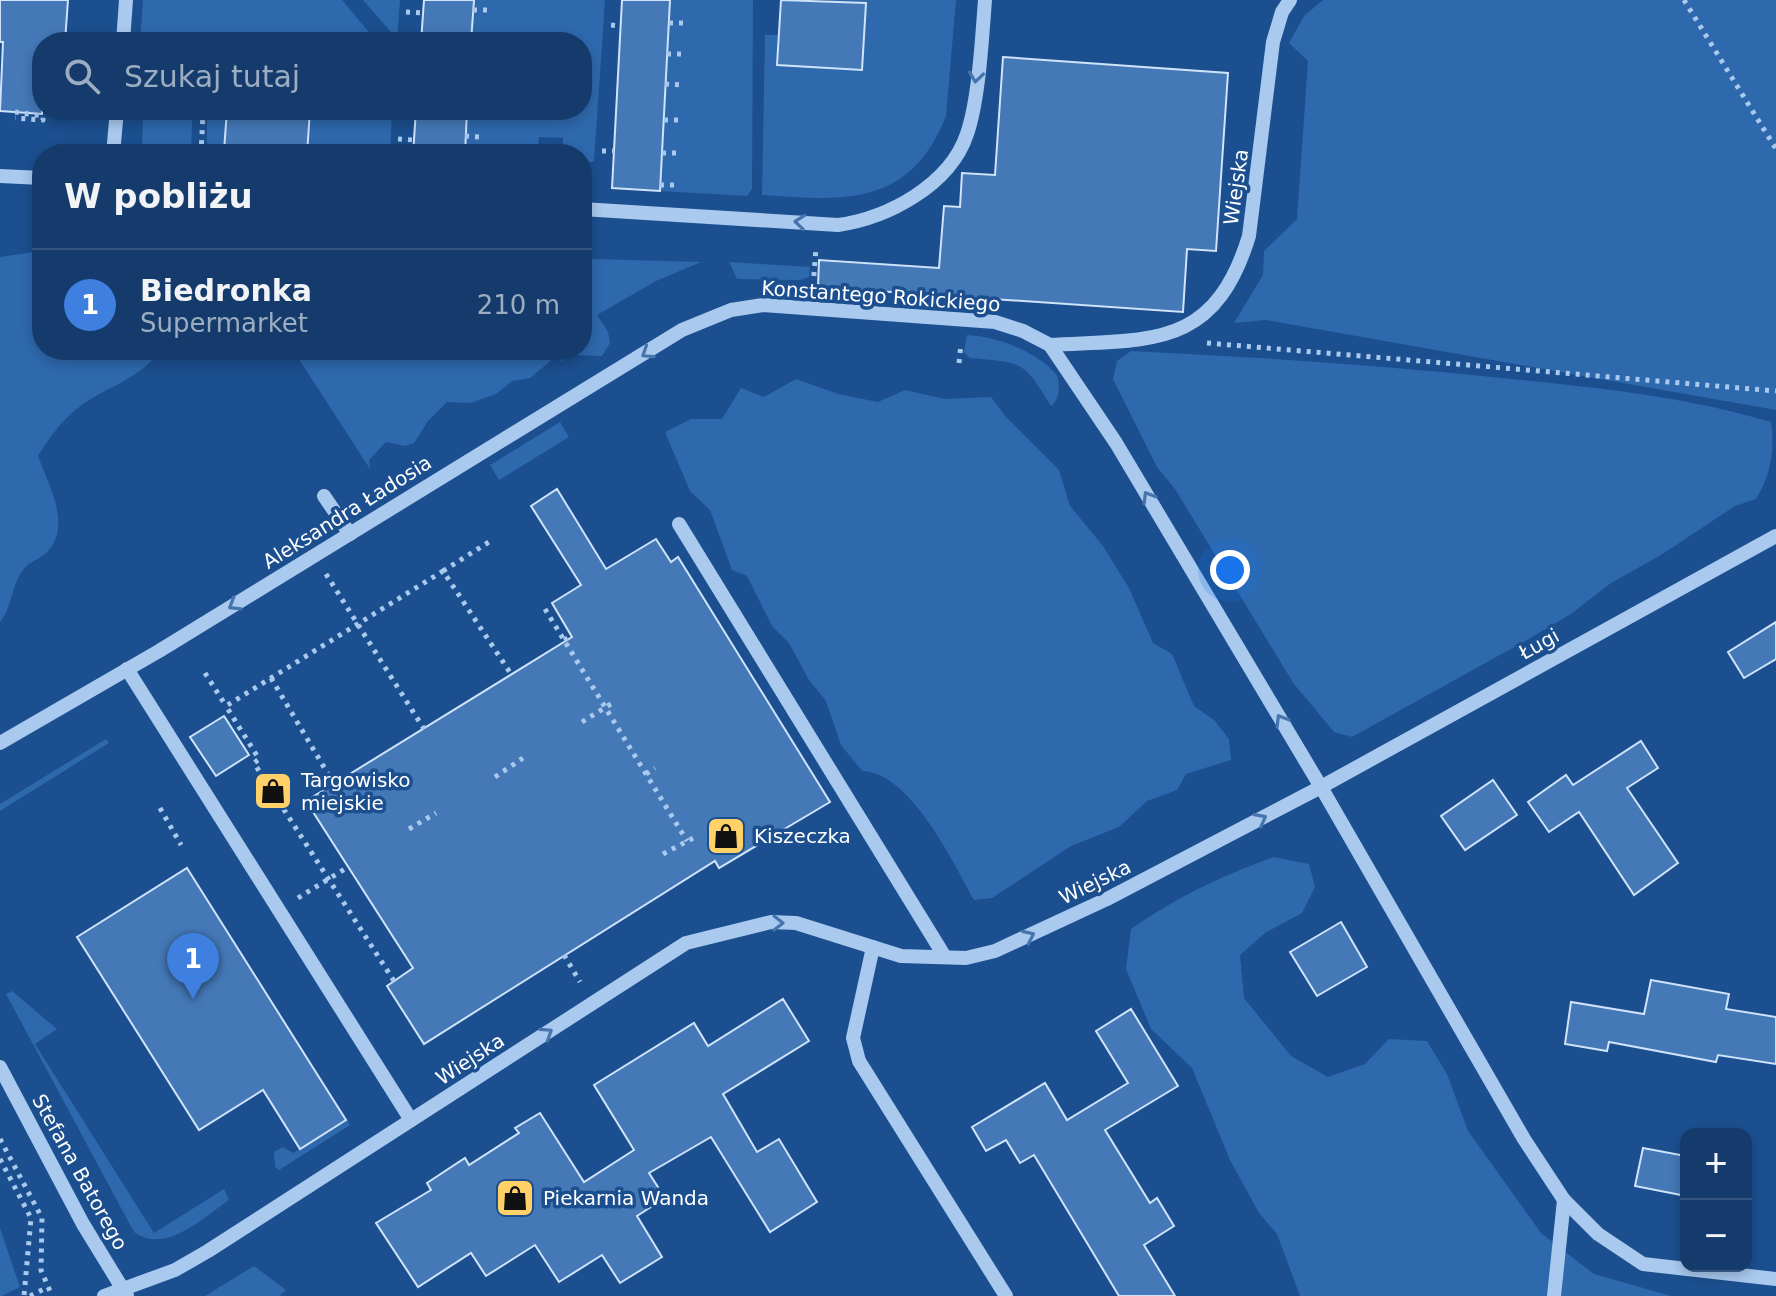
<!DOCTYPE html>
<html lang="pl">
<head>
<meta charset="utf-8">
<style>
	body { margin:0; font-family:"DejaVu Sans",sans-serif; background:#214673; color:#f1f3f6 }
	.controls { position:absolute; right:24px; bottom:24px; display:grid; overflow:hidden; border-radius:16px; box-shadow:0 4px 12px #0003 }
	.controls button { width:72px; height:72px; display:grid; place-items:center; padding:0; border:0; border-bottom:2px solid #33557e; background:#143b6b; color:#f1f3f6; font:40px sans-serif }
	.you { position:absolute; left:1230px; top:570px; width:28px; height:28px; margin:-20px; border:6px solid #fff; border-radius:50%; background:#1a73e8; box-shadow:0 0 0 12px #1a73e833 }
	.badge { display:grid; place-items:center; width:52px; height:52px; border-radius:50%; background:#e797bd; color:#fff; font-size:26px; font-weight:700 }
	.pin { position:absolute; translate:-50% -66px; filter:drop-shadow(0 2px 4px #0008) }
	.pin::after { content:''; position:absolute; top:42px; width:28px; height:24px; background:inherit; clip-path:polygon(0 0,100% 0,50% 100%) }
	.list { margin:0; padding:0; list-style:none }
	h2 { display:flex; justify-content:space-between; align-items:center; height:104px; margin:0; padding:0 32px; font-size:34px }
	h2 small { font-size:26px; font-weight:400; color:#9dadc1 }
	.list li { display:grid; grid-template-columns:52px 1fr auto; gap:24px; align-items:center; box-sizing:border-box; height:112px; padding:0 32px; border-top:2px solid #33557e }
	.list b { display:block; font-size:30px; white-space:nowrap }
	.list p { margin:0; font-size:26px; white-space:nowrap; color:#9dadc1 }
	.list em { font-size:26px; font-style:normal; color:#9dadc1 }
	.icon { flex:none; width:44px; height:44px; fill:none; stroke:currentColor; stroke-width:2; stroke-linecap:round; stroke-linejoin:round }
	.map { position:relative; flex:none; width:1776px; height:1296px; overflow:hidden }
	.search { position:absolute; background:#143b6b; box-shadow:0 4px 12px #0003; left:32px; top:32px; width:560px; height:88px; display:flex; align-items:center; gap:20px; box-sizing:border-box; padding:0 28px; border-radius:32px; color:#9dadc1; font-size:30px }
	.panel { position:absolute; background:#143b6b; box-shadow:0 4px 12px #0003; left:32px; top:144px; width:560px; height:216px; border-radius:32px }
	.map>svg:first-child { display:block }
</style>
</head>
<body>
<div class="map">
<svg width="1776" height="1296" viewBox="0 0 1776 1296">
	<rect width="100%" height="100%" fill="#1b4f8f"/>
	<!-- green -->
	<g fill="#2e69ad">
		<path d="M143,0h199l35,42h-237z"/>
		<path d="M363,0h37l-3,39z"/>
		<path d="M474,0h131l-11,161 -12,4v-11h-19v-16l-24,-1 -2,17h-73l3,-44h115v-68h-111z"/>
		<path d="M670,0h83l-1,189 -5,7 -87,-5z"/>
		<path d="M818,0h138l-10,116c-36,91 -101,85 -184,79l3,-160h14l87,-32z"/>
		<path d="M1323,0h453v410l-510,-90 -32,3 29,-48 1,-24 33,-32 11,-158 -19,-18 15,-27z"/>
		<path d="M207,110h185l-2,44h-183z"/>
		<path d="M143,118l49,2 -1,34h-39l-10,-10z"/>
		<path d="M42,251v99h118c-20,30 -56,37 -82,58 -17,13 -29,30 -40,48 10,28 34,69 10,95 -7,8 -19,10 -25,19 -12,16 -11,38 -23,52v-365z"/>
		<path d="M582,253l12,6 107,3 -45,19 -59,34 11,17 2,11 -8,13 -29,-1 -11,6 -8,-3 -24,20 -18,3 -16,13 -25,9 -24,-1 -19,19 -14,22 -9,3 -19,-4 -17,18 1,9 -77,-119h289z"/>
		<path d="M729,262l81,5 -1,10 -9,3 -63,-1z"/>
		<path d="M967,335c30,1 70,17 90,40 2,11 4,23 -6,31 -28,-46 -28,-43 -81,-48l-6,-6z"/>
		<path d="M1131,351c124,6 248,14 371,27 90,9 182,18 269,44 4,29 0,52 -15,77l-21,7 -74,49 -50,28 -40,31 -44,26 -175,97 -18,-5 -40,-48 -119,-195 -18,-22 -44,-88 4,-18z"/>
		<path d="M796,379l42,15 40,8 27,-12 39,9 47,-2 15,20 53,53 11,36 33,40 26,42 24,55 19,11 22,52 20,14 15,19 2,21 -45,14 -9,16 -30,11 -28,26 -48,19 -79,52 -18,2c-21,-38 -64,-128 -112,-129l-21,-26 -15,-44 -17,-21 -20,-37 -17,-17 -25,-50 -15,-6 -22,-60 -20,-19 -25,-59 26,-13h31l19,-31 23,9z"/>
		<path d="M560,422l9,15 -70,43 -9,-15z"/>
		<path d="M106,739l3,4 -109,68v-7z"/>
		<path d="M1274,857l35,7 6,23 -13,26 -37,20 -25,22 4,43 47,58 37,21 37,-13 24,-25 38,2 20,33 21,57 73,102 53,41 77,22h-371l-23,-62 -18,-21 -29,-53 -38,-92 -41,-39 -25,-60 5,-40c46,-32 90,-53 143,-72z"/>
		<path d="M12,991l45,38 -22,15 119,189 70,-44 5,11c-26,18 -64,55 -95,32l-128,-238z"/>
		<path d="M347,1119l3,6 -71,45 -4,-3 -1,-15 9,-5 10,6z"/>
		<path d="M0,1228l20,59 -18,9h-2z"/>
		<path d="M254,1266l32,24 -7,6h-74z"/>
	</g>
	<!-- building -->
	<g fill="#4478b7" stroke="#cfe3fa" stroke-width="2">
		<path d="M0,0h68l-3,42h-23v72l-42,-3 3,-69h-3z"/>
		<path d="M424,0h50l-3,42h-50z"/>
		<path d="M622,0h48l-10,191 -48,-3z"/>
		<path d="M781,0l85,3 -4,67 -85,-5z"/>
		<path d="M1003,57l225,16 -12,178 -29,-2 -4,63 -365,-25 1,-27 120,8 5,-62 16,1 2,-34 33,2z"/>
		<path d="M227,110h83l-3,44 -83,-3z"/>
		<path d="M416,110h51l-2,44h-52z"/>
		<path d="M557,489l49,80 50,-30 15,23 7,-5 152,245 -111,66 -4,-7 -291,183 -37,-58 26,-18 -107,-167 266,-164 -20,-34 29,-18 -50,-79z"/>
		<path d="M1776,622v37l-32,19 -16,-26z"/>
		<path d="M224,716l25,39 -33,21 -26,-39z"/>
		<path d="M1641,741l17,27 -31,20 51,75 -44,32 -55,-83 -30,20 -21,-30 38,-27 7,10z"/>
		<path d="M1493,780l24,35 -52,35 -24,-34z"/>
		<path d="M187,868l159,252 -46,29 -37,-59 -64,40 -122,-193z"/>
		<path d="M1341,922l26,45 -50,29 -27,-44z"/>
		<path d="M1651,980l78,14 -3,15 50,8v47l-58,-9 -2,7 -107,-20 -2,9 -42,-7 6,-42 73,12z"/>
		<path d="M783,999l26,42 -86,53 34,58 22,-13 38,63 -47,30 -59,-95 -62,36 16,25 -28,18 25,41 -42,26 -18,-28 -43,27 -24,-37 -49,31 -15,-23 -53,34 -42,-64 55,-33 -4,-7 38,-25 4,7 50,-32 -4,-5 25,-15 44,69 50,-32 -40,-65 100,-62 14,23z"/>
		<path d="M1131,1009l47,77 -73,44 45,73 7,-5 17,28 -30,19 31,51h-56l-85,-141 -14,8 -14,-23 -20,11 -14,-24 73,-44 22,37 61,-37 -32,-52z"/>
		<path d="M1643,1148l43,8v40l-51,-10z"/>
	</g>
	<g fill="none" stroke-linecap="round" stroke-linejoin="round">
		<!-- path -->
		<g stroke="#a9c9ee" stroke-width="5" stroke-dasharray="4 6" stroke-linecap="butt">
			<path d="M1684,0l92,149"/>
			<path d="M473,10h17"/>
			<path d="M406,12l17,1"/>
			<path d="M669,23h19"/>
			<path d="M611,25l10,1"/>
			<path d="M471,40h16"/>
			<path d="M667,54h20"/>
			<path d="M665,84l19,1"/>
			<path d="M141,111l90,4"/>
			<path d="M15,112l28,4v4l-28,-2"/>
			<path d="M664,120h19"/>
			<path d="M465,136l14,1"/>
			<path d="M398,139l16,1"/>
			<path d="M602,151h12"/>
			<path d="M662,153h20"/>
			<path d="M201,154l2,-40"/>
			<path d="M660,185h20"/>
			<path d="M813,286l3,-38"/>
			<path d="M1207,343l569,48"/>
			<path d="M959,363l2,-19"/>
			<path d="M443,571l46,-29"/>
			<path d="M326,574l98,155"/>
			<path d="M545,609l142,232"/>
			<path d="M564,640l8,-4"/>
			<path d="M205,673l21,33"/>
			<path d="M271,678l63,106"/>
			<path d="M582,722l32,-20"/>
			<path d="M646,774l9,-6"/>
			<path d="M495,777l28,-19"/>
			<path d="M160,808l21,37"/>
			<path d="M409,829l27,-16"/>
			<path d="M663,854l34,-18"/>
			<path d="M298,898l50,-31"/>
			<path d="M564,955l16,27"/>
			<path d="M394,981l-140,-218 5,-4 -33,-53 217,-135 68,103"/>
			<path d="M0,1139l42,79 -1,52 11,26"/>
			<path d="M0,1159l31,59 -7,78"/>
			<path d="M30,1296l18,-9"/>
		</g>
		<!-- minor -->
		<g stroke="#a9c9ee" stroke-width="14">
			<path d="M123,42l3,-42"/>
			<path d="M113,154l4,-44"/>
			<path d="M0,176l42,2"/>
			<path d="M582,209l256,16c50,-7 112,-40 129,-91 12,-35 15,-96 18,-134"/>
			<path d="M1050,345c101,-6 164,5 199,-109l24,-194 9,-30 8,-12"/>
			<path d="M324,496l26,38"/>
			<path d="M679,524l266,433"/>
			<path d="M127,669l284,451"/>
			<path d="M0,743l159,-92 523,-321 49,-20 32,-5 232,17 28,9 27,14 66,98 205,344 203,352 40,61 34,34 45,30 133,15"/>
			<path d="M873,947l-20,91 6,23 147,235"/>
			<path d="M0,1067l83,157 44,72"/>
			<path d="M104,1296l71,-26 33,-19 478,-308 85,-21 25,1 105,33 65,2 29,-7 112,-52 214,-112 455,-251"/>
			<path d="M1554,1296l10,-96"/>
		</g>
	</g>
	<!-- one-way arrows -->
	<defs><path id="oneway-chevron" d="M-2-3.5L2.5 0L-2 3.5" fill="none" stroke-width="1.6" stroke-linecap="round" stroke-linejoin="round" transform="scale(2)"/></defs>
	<g stroke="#4674ac">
		<use href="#oneway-chevron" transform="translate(976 77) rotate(98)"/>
		<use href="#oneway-chevron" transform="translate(800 222) rotate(-174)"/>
		<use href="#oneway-chevron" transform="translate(647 353) rotate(147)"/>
		<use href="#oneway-chevron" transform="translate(1148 497) rotate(-121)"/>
		<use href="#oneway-chevron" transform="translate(234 605) rotate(149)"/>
		<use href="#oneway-chevron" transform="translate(1281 720) rotate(-121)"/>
		<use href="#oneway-chevron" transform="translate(1261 819) rotate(-28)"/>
		<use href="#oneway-chevron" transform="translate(778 923)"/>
		<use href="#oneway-chevron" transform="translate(1029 936) rotate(-25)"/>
		<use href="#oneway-chevron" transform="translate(547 1033) rotate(-33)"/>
	</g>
	<!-- icons -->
	<defs>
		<symbol id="shop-square" viewBox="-11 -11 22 22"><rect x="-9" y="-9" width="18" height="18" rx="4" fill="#ffd166" stroke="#1b4f8f"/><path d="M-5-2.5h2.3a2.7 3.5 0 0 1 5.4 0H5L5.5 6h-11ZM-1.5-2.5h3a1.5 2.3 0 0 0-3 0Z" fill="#111"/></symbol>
	</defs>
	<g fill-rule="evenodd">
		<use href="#shop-square" x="251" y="769" width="44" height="44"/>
		<use href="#shop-square" x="704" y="814" width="44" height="44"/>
		<use href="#shop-square" x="493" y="1176" width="44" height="44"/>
	</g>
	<g text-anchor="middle" stroke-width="7" stroke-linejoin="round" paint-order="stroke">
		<!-- street labels -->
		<g font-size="20" fill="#fff" stroke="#1b4f8f">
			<text transform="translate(1236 187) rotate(-82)" y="7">Wiejska</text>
			<text transform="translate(881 296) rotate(4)" y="7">Konstantego Rokickiego</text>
			<text transform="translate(347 512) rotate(-32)" y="7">Aleksandra Ładosia</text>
			<text transform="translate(1539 644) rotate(-29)" y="7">Ługi</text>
			<text transform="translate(1095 882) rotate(-26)" y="7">Wiejska</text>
			<text transform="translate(470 1059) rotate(-33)" y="7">Wiejska</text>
			<text transform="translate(80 1172) rotate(61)" y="7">Stefana Batorego</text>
		</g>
		<!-- poi labels -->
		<g font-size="20" fill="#fff" stroke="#1b4f8f" text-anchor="start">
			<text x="301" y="787">Targowisko<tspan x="301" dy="23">miejskie</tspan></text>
			<text x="754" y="843">Kiszeczka</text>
			<text x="543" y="1205">Piekarnia Wanda</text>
		</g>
	</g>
</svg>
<div class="controls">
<button>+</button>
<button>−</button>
</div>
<div class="you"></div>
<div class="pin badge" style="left:193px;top:999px;background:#3f7fe0">1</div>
<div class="search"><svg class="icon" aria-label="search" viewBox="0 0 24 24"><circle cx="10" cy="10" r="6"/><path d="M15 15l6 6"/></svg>Szukaj tutaj</div>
<section class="panel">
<h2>W pobliżu<small></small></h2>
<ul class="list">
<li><span class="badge" style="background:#3f7fe0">1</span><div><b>Biedronka</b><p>Supermarket</p></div><em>210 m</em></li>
</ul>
</section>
</div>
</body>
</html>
